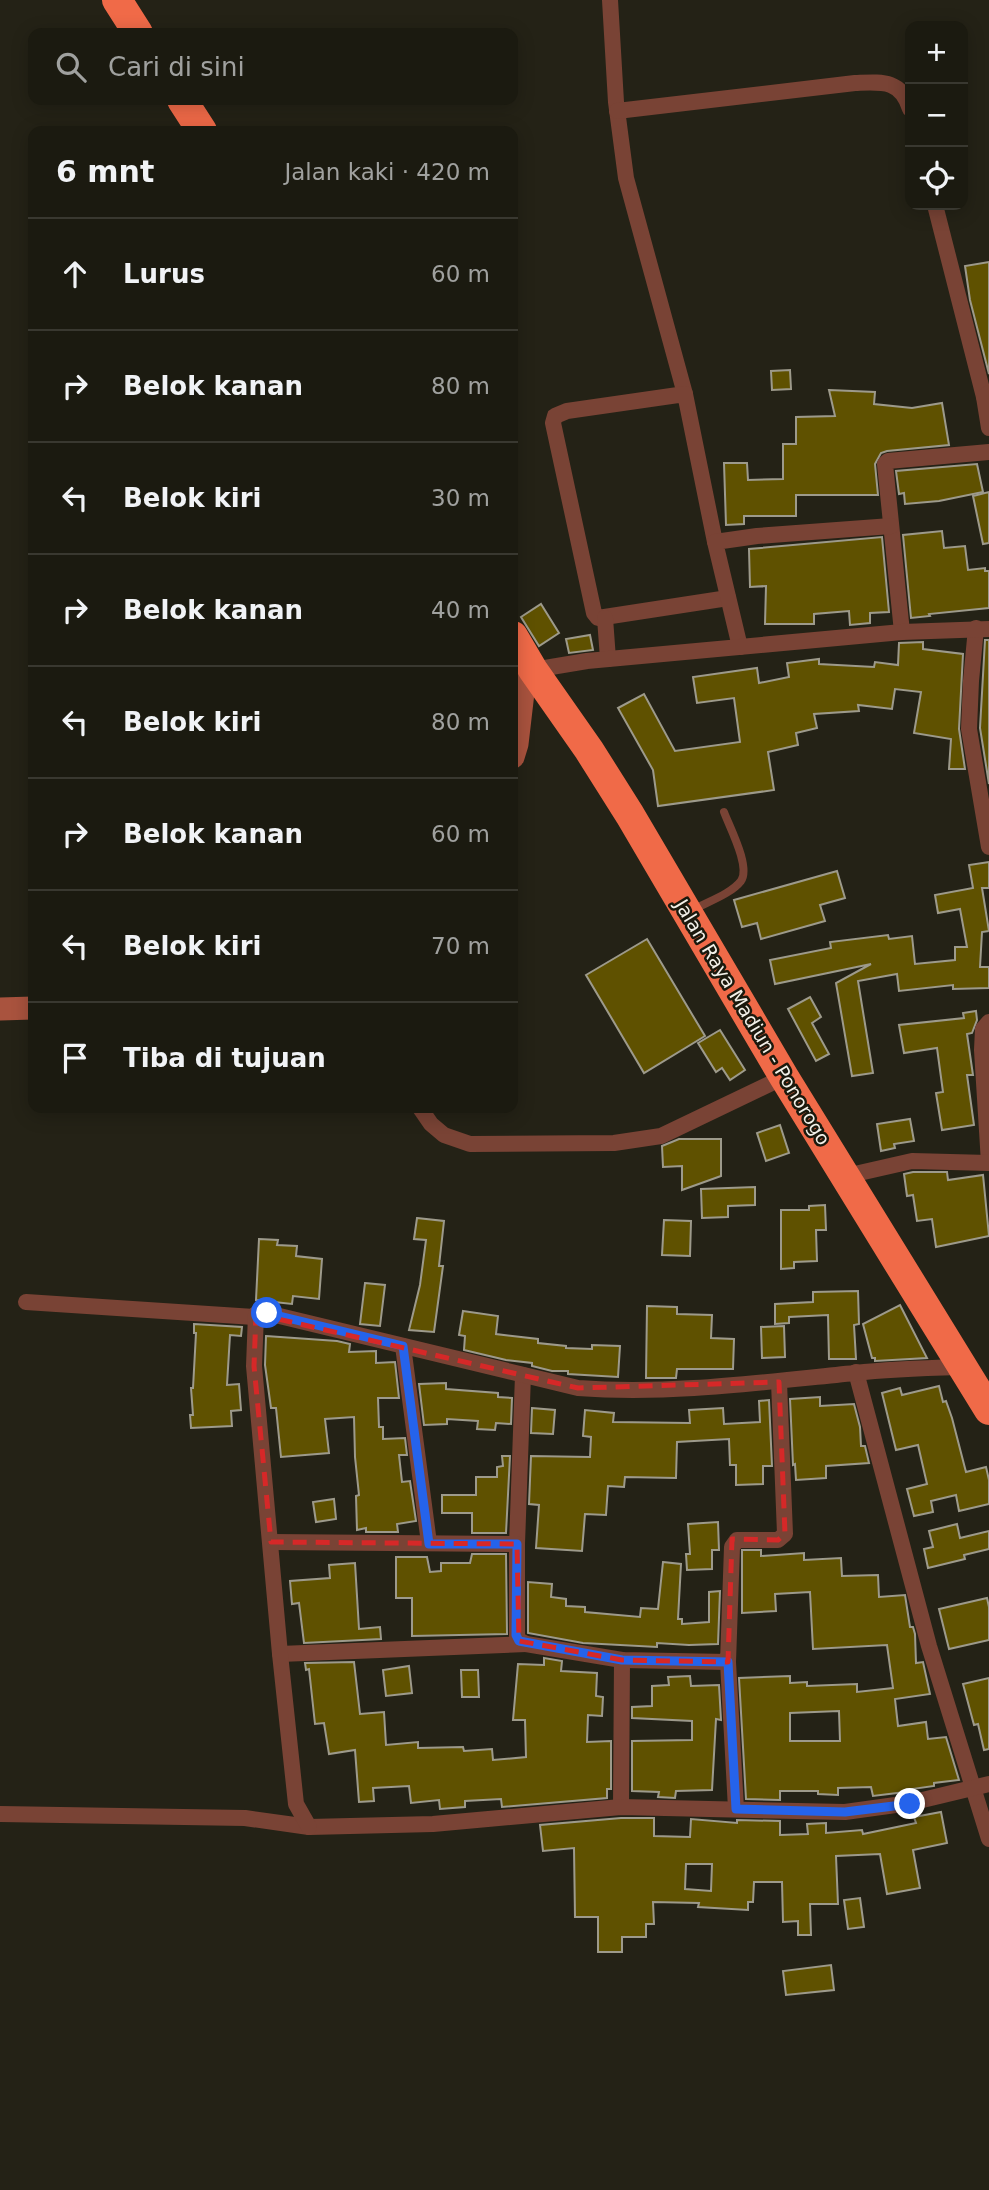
<!DOCTYPE html>
<html lang="id">
<head>
<meta charset="utf-8">
<style>
	body { margin:0; font-family:"DejaVu Sans",sans-serif; background:#28271e; color:#f1f3f6 }
	.controls { position:absolute; right:21px; top:21px; display:grid; overflow:hidden; border-radius:14px; box-shadow:0 4px 18px #0003 }
	.controls button { width:63px; height:63px; display:grid; place-items:center; padding:0; border:0; border-bottom:2px solid #393830; background:#1b1a10; color:#f1f3f6; font:35px sans-serif }
	.stop { position:absolute; width:21px; height:21px; margin:-16px; border:5px solid #2563eb; border-radius:50%; background:#fff }
	.stop.end { background:#2563eb; border-color:#fff; box-shadow:0 2px 7px #0008 }
	.list { margin:0; padding:0; list-style:none }
	h2 { display:flex; justify-content:space-between; align-items:center; height:91px; margin:0; padding:0 28px; font-size:30px }
	h2 small { font-size:23px; font-weight:400; color:#a0a19f }
	.list li { display:grid; grid-template-columns:46px 1fr auto; gap:21px; align-items:center; box-sizing:border-box; height:112px; padding:0 28px; border-top:2px solid #393830 }
	.list b { display:block; font-size:26px; white-space:nowrap }
	.list em { font-size:23px; font-style:normal; color:#a0a19f }
	.icon { flex:none; width:38px; height:38px; fill:none; stroke:currentColor; stroke-width:2; stroke-linecap:round; stroke-linejoin:round }
	.map { position:relative; flex:none; width:989px; height:2190px; overflow:hidden }
	.search { position:absolute; background:#1b1a10; box-shadow:0 4px 18px #0003; left:28px; top:28px; width:490px; height:77px; display:flex; align-items:center; gap:18px; box-sizing:border-box; padding:0 24px; border-radius:14px; color:#a0a19f; font-size:26px }
	.panel { position:absolute; background:#1b1a10; box-shadow:0 4px 18px #0003; left:28px; top:126px; width:490px; height:987px; border-radius:14px }
	.map>svg:first-child { display:block }
</style>
</head>
<body>
<div class="map">
<svg width="989" height="2190" viewBox="0 0 989 2190">
	<rect width="100%" height="100%" fill="#242216"/>
	<!-- building -->
	<g fill="#5f5100" stroke="#9d9a8b" stroke-width="2" fill-rule="evenodd">
		<path d="M989,262v112l-19,-74 -5,-34z"/>
		<path d="M790,370l1,19 -19,1 -1,-19z"/>
		<path d="M829,390l46,2 -1,12 38,4 30,-5 7,42 -62,6 -6,2 -6,11 3,31h-82v21h-52v8l-18,1 -2,-62h23l1,17 35,-1v-35h13v-27l39,-1z"/>
		<path d="M977,464l6,28 -44,9 -34,3 -1,-11 -5,1 -3,-23z"/>
		<path d="M989,492v51l-6,1 -10,-48z"/>
		<path d="M942,531l2,17 21,-2 3,24 17,-2v3h4v37l-60,6 1,2 -19,2 -8,-83z"/>
		<path d="M882,537l7,75 -19,1v10l-20,2 -1,-14 -35,3v10h-49l1,-38 -16,1 -1,-38z"/>
		<path d="M541,604l18,29 -20,13 -18,-29z"/>
		<path d="M590,635l3,15 -24,3 -3,-14z"/>
		<path d="M985,640h4v144l-9,-56z"/>
		<path d="M923,642v7l40,5 -4,75 6,40h-16l2,-30 -37,-6 7,-41 -26,-3 -3,20 -34,-4 1,6 -45,3 3,14 -21,5 2,12 -30,7 6,38 -116,16 -5,-36 -35,-62 26,-14 31,57 65,-9 -6,-44 -37,5 -4,-26 64,-9 2,15 30,-6 -2,-14 32,-4v5l55,3 1,-5 23,3 1,-22z"/>
		<path d="M989,862v26h-7l7,43 -7,1 -2,35h9v21l-36,1v-4l-54,6 -2,-17 -39,7 15,92 -21,3 -16,-93 35,-19 -96,20 -5,-24 61,-12 -1,-6 58,-7 1,4 23,-3 3,28 40,-4v-13h12l-7,-38 -22,4 -3,-18 38,-7 -4,-23z"/>
		<path d="M837,871l8,27 -25,7 5,16 -64,18 -4,-16 -15,4 -8,-27z"/>
		<path d="M647,939l58,97 -61,37 -58,-98z"/>
		<path d="M810,997l11,20 -9,6 17,31 -13,7 -28,-52z"/>
		<path d="M976,1011l1,9 -5,13 -5,1 6,41h-6l7,50 -32,5 -6,-37 7,-1 -6,-44 -33,5 -5,-28 65,-7 -1,-5z"/>
		<path d="M720,1030l25,40 -15,10 -8,-12 -6,4 -18,-29z"/>
		<path d="M910,1119l4,22 -20,3 1,4 -14,3 -4,-27z"/>
		<path d="M780,1125l9,28 -23,8 -9,-28z"/>
		<path d="M679,1139h42v37l-39,14v-24l-19,1 -1,-21z"/>
		<path d="M913,1172h34l1,8 35,-5 6,61 -53,11 -4,-28 -15,2 -4,-26 -6,1 -3,-22z"/>
		<path d="M755,1187v18l-27,1v11l-26,1 -1,-29z"/>
		<path d="M825,1205l1,25h-10l1,31 -23,1v6l-13,1v-59h28v-4z"/>
		<path d="M417,1218l27,3 -5,45h4l-9,66 -25,-2 11,-45 6,-45 -12,-1z"/>
		<path d="M664,1220l27,1 -1,35 -28,-1z"/>
		<path d="M259,1239l19,1 -1,5 20,1 -1,10 26,3 -3,40 -26,-3 -1,8 -36,-4z"/>
		<path d="M365,1283l20,2 -5,41 -20,-2z"/>
		<path d="M858,1291l1,33 -5,1 2,34h-27l-1,-44 -39,2v6l-14,1v-20l38,-2v-10z"/>
		<path d="M900,1305l27,53 -52,3v-3h-3l-9,-34z"/>
		<path d="M647,1306l30,1v7l35,1 -1,23 23,1 -1,30h-56l-1,9h-30z"/>
		<path d="M463,1311l35,5 -2,18 42,5v4l28,3v2l26,1v-4l28,1 -2,31 -50,-3v-3h-16l-20,-5v-3l-26,-3 -42,-10 1,-14 -6,-1z"/>
		<path d="M194,1324l48,3 -1,9 -11,-1 -3,50 12,-1 2,26 -10,1 1,15 -41,2 -1,-13h3l-2,-27h2l3,-55h-2z"/>
		<path d="M784,1326l1,31 -23,1 -1,-31z"/>
		<path d="M266,1336l71,5 13,3 -1,8 27,-1v12l19,-1 4,36h-21l1,29h4v12l22,-1 2,17h-8l3,27 8,-1 6,40 -19,3 1,8h-32v-4l-9,2 -1,-34 3,-1 -4,-38 -1,-40 -29,2 4,34 -48,4 -5,-49h-5l-6,-43z"/>
		<path d="M446,1383v6l52,4v4l14,1 -1,26 -15,-1 -1,7 -18,-1 1,-8 -31,-2v5l-23,1 -5,-41z"/>
		<path d="M939,1386l4,16 3,-1 6,17 14,54 20,-5 3,13v24l-30,7 -3,-16 -25,6 2,11 -19,4 -7,-27 20,-5 -9,-39 -22,5 -14,-57 18,-5 2,7z"/>
		<path d="M820,1397v9l34,-2 6,23 1,19h4l4,17 -43,3v12l-30,2 -1,-16 -2,1 -3,-66z"/>
		<path d="M769,1400l3,66h-9v18l-27,1v-20h-6l-1,-26 -52,3 -1,36 -51,-1 -1,10 -16,-1 -2,29 -21,-1 -3,37 -46,-3 3,-43 -10,-1 2,-48 59,1 1,-20 -8,-1 2,-26 29,3 -1,9 77,1 -1,-13 34,-2 1,16 36,-2 -1,-21z"/>
		<path d="M532,1408l23,2 -2,24 -22,-1z"/>
		<path d="M502,1456h8l-4,77h-34v-20h-30v-18h34v-18h21v-10l6,-1z"/>
		<path d="M334,1499l2,20 -20,3 -3,-20z"/>
		<path d="M718,1522l1,28h-7v19l-25,1 -1,-16h4l-2,-30z"/>
		<path d="M957,1524l3,14 29,-7v18l-25,6 1,4 -37,9 -4,-19 9,-2 -4,-16z"/>
		<path d="M742,1550h19v6l43,-3v7l37,-2 1,18 36,-1 1,22 26,-2 5,32h3l2,7 1,29 7,-1 7,32 -35,5 3,27 28,-4 2,17 18,-2 13,43 -25,3v3l-29,4v2l-32,4 -2,-9 -33,1v7l-20,-1v-3h-38v9l-34,-1 -7,-121 51,-2v7l17,-1v4l50,-2v8l36,-4 -6,-43 -74,4 -3,-57 -35,2 1,17 -34,2zM839,1711l1,30h-50v-28z"/>
		<path d="M472,1554h34l1,80 -95,2v-38h-16v-41h31l3,15 11,-1v-8h29z"/>
		<path d="M663,1562l18,2 -3,55h4v5l27,-2v-30l11,-1 -2,53 -29,1 -32,-2v4l-74,-4 -55,-10v-51l24,2 -1,13 15,2v7l19,1v5l55,5 1,-9 17,1z"/>
		<path d="M355,1563l4,66 21,-2 1,12 -77,4 -5,-40 -7,1 -2,-23 40,-3 -1,-13z"/>
		<path d="M987,1598l2,9v33l-40,9 -10,-40z"/>
		<path d="M544,1658l18,3 -1,10 36,2 -1,23 7,1 -1,19 -14,-1 -1,27 24,-1v48h-4v9l-105,9 -1,-8 -36,2v6l-25,2 -1,-9 -28,3 -2,-17 -36,2 1,13 -15,1 -4,-52 -26,4 -5,-31 -9,1 -6,-55 -3,1 -1,-7 49,-1 6,52 24,-2 2,33 32,-3v6l45,-1 1,4 28,-2 1,11 33,-3 -1,-37h-12l5,-56 26,1z"/>
		<path d="M409,1666l3,27 -26,3 -3,-26z"/>
		<path d="M461,1670h17l1,27h-17z"/>
		<path d="M690,1676l1,10 28,-1 2,35 -5,-1 -4,71 -36,1 -1,7 -17,-1 1,-5 -27,-1v-50l60,-1v-19l-60,-3v-11l20,-1v-20l17,-1 -1,-8z"/>
		<path d="M989,1678v71l-5,1 -6,-26 -4,1 -11,-41z"/>
		<path d="M941,1812l6,31 -34,7 7,38 -33,6 -7,-40 -44,2 2,48h-28l1,31h-13v-14l-15,1 -1,-40h-28l-1,20h-5v8l-50,-3 1,-4 -46,-1 1,22h-8v13h-24v15h-24v-35h-23l-1,-69 -31,3 -3,-26 81,-7h33v18l36,1 1,-18 46,4v-3l43,1v14l28,-1 -1,-10 19,-1v10l36,-3 1,4 53,-11 -2,-6zM686,1864h26l-1,27 -26,-2z"/>
		<path d="M860,1898l4,29 -16,2 -4,-29z"/>
		<path d="M831,1965l3,25 -48,5 -3,-24z"/>
	</g>
	<g fill="none" stroke-linecap="round" stroke-linejoin="round">
		<!-- lane -->
		<path stroke="#794335" stroke-width="8" d="M693,910c14,-8 38,-16 48,-29 10,-14 -12,-55 -17,-69"/>
		<!-- street -->
		<g stroke="#794335" stroke-width="16">
			<path d="M610,0l6,102 10,76 59,216"/>
			<path d="M617,111l238,-28c26,-1 46,-4 55,26"/>
			<path d="M935,205l49,192"/>
			<path d="M989,393l-5,4 5,31"/>
			<path d="M715,542l-30,-148 -118,17 -12,5 -2,7 41,190 4,5 130,-20"/>
			<path d="M605,618l3,41"/>
			<path d="M976,628l-5,53 -2,48 20,118"/>
			<path d="M902,632l-17,-168 3,-3 101,-9"/>
			<path d="M740,647l-25,-105 42,-6 134,-10"/>
			<path d="M533,670l54,-9 315,-29 87,-3"/>
			<path d="M420,1108l11,16 13,11 26,9 144,-1 47,-7 123,-59"/>
			<path d="M989,1163l-7,-113 1,-21 6,-7"/>
			<path d="M846,1176l66,-15 77,2"/>
			<path d="M26,1302l228,15"/>
			<path d="M403,1346l26,197"/>
			<path d="M856,1372l73,274 60,193"/>
			<path d="M523,1375l-6,169v95l9,5 96,16 106,2 4,-115 5,-7h41l7,-6 -6,-152"/>
			<path d="M271,1542l246,2"/>
			<path d="M280,1654l246,-10"/>
			<path d="M728,1662l8,147"/>
			<path d="M621,1807l1,-147"/>
			<path d="M0,1814l245,4 64,9 124,-3 188,-17 224,5 65,-9 79,-19"/>
			<path d="M309,1827l-13,-23 -16,-150 -26,-288 2,-52 11,-1 311,75c92,7 185,-6 277,-15 35,-4 71,-5 106,-6"/>
		</g>
		<!-- secondary -->
		<g stroke="#a9533e" stroke-width="23">
			<path d="M513,757l4,-13 7,-60 9,-14"/>
			<path d="M0,1009l33,-1"/>
		</g>
		<!-- highway -->
		<g stroke="#f06a48" stroke-width="30">
			<path d="M117,0l21,33"/>
			<path d="M182,100l20,31"/>
			<path d="M513,636l20,34 56,80 41,65 154,262 205,333"/>
		</g>
	</g>
	<g fill="none" stroke-linecap="round" stroke-linejoin="round">
		<!-- route -->
		<path stroke="#2563eb" stroke-width="9" d="M267,1313l136,33 26,198h88l-1,91 3,6 103,19 106,2 8,147 109,3 65,-8"/>
	</g>
	<!-- marked area -->
	<path fill="none" stroke="#d62828" stroke-width="5" stroke-dasharray="14 9" stroke-linejoin="round" d="M256,1314l322,74 201,-6 6,152 -7,6 -46,-1 -4,123 -106,-2 -103,-19 -2,-97 -246,-2 -17,-176z"/>
	<g text-anchor="middle" stroke-width="5" stroke-linejoin="round" paint-order="stroke">
		<!-- street labels -->
		<g font-size="19" fill="#f3f1e9" stroke="#1b190d">
			<text transform="translate(753 1022) rotate(59)" y="7">Jalan Raya Madiun - Ponorogo</text>
		</g>
	</g>
</svg>
<div class="controls">
<button>+</button>
<button>−</button>
<button><svg class="icon" aria-label="locate" viewBox="0 0 24 24"><circle cx="12" cy="12" r="6"/><path d="M12 2v4M12 18v4M2 12h4M18 12h4"/></svg></button>
</div>
<div class="stop" style="left:267px;top:1313px"></div>
<div class="stop end" style="left:910px;top:1804px"></div>
<div class="search"><svg class="icon" aria-label="search" viewBox="0 0 24 24"><circle cx="10" cy="10" r="6"/><path d="M15 15l6 6"/></svg>Cari di sini</div>
<section class="panel">
<h2>6 mnt<small>Jalan kaki · 420 m</small></h2>
<ul class="list">
<li><svg class="icon" aria-label="ahead" viewBox="0 0 24 24"><path d="M12 20V5M6 11l6-6 6 6"/></svg><div><b>Lurus</b></div><em>60 m</em></li>
<li><svg class="icon" aria-label="right" viewBox="0 0 24 24"><path d="M7 20v-9h11M14 6l5 5-5 5"/></svg><div><b>Belok kanan</b></div><em>80 m</em></li>
<li><svg class="icon" aria-label="left" viewBox="0 0 24 24"><path d="M17 20v-9H6M10 6l-5 5 5 5"/></svg><div><b>Belok kiri</b></div><em>30 m</em></li>
<li><svg class="icon" aria-label="right" viewBox="0 0 24 24"><path d="M7 20v-9h11M14 6l5 5-5 5"/></svg><div><b>Belok kanan</b></div><em>40 m</em></li>
<li><svg class="icon" aria-label="left" viewBox="0 0 24 24"><path d="M17 20v-9H6M10 6l-5 5 5 5"/></svg><div><b>Belok kiri</b></div><em>80 m</em></li>
<li><svg class="icon" aria-label="right" viewBox="0 0 24 24"><path d="M7 20v-9h11M14 6l5 5-5 5"/></svg><div><b>Belok kanan</b></div><em>60 m</em></li>
<li><svg class="icon" aria-label="left" viewBox="0 0 24 24"><path d="M17 20v-9H6M10 6l-5 5 5 5"/></svg><div><b>Belok kiri</b></div><em>70 m</em></li>
<li><svg class="icon" aria-label="arrive" viewBox="0 0 24 24"><path d="M6 21V4h12l-3 4 3 4H6"/></svg><div><b>Tiba di tujuan</b></div></li>
</ul>
</section>
</div>
</body>
</html>
